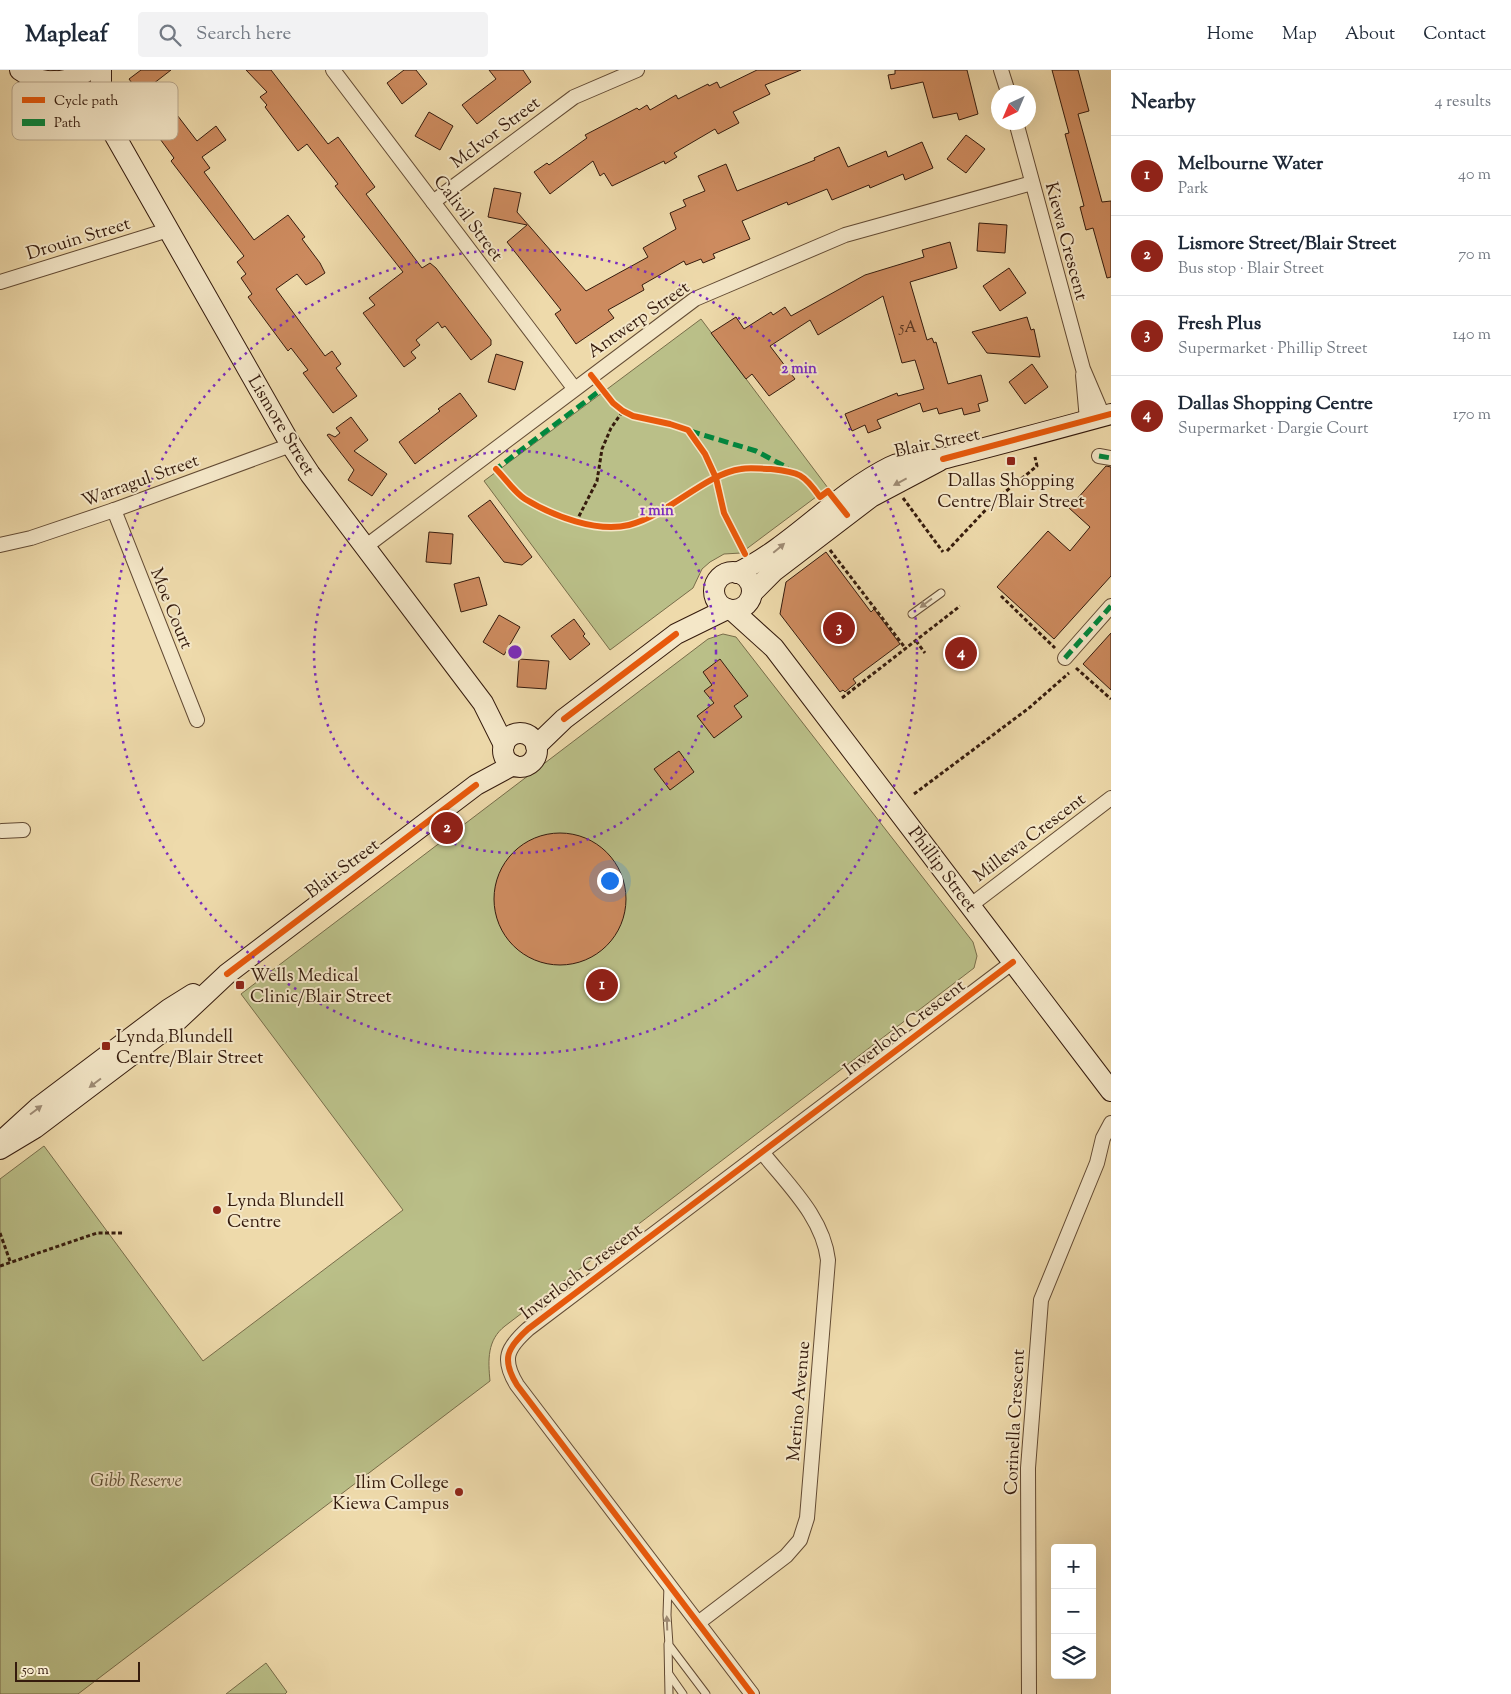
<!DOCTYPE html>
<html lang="en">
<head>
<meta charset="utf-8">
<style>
	body { margin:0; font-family:"Sorts Mill Goudy",serif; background:#f2f2f3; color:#1f2937 }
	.controls { position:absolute; right:15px; bottom:15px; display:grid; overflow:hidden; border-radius:5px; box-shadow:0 5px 20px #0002 }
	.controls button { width:45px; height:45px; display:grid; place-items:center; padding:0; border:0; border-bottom:1px solid #e0e1e3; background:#fff; color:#1f2937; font:25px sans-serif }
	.compass { position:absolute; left:991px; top:15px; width:45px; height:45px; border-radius:50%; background:#fff; box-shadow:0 5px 20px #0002; rotate:224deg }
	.scale { position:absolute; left:15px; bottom:12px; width:125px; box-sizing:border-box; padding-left:5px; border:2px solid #351b0d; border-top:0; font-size:14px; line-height:18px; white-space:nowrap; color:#351b0d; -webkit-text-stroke:4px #f4e7c8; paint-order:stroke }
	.you { position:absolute; left:609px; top:810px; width:18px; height:18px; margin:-12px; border:4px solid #fff; border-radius:50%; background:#1a73e8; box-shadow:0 0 0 8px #1a73e833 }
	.badge { display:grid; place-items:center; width:32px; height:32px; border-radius:50%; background:#8f2418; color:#fff; font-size:16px; font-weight:700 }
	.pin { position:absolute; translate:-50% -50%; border:2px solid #fff; box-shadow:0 1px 5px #0006 }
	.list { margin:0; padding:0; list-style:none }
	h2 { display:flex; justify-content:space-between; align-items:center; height:65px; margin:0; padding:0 20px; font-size:21px }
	h2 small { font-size:16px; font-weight:400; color:#747a83 }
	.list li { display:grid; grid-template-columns:32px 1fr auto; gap:15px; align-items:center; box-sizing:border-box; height:80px; padding:0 20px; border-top:1px solid #e0e1e3 }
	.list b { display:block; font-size:19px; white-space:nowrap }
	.list p { margin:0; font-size:16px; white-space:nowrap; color:#747a83 }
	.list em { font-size:16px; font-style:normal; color:#747a83 }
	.icon { flex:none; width:28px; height:28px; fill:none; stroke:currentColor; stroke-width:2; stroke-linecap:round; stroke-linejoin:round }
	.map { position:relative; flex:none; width:1111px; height:1624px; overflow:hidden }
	header { display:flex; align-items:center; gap:30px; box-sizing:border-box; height:70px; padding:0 25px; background:#fff; border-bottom:1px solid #e0e1e3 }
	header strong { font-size:24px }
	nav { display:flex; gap:28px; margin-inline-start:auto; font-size:18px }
	.search { width:350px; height:45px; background:#f2f2f3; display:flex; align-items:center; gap:12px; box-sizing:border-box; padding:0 18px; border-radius:5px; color:#747a83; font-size:19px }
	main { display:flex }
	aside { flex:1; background:#fff }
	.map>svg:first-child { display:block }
</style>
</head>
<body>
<header>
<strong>Mapleaf</strong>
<div class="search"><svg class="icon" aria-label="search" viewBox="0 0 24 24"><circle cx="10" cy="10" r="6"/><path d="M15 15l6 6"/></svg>Search here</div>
<nav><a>Home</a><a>Map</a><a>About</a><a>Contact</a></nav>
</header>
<main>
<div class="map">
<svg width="1111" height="1624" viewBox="0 0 1111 1624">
	<rect width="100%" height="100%" fill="#eedaab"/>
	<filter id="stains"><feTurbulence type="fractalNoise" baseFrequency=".004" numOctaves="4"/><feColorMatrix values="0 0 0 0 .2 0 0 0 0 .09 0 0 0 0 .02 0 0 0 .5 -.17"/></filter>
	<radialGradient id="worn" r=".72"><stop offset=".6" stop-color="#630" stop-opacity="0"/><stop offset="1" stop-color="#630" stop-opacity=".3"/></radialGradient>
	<!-- green -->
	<g fill="#babf88" stroke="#786d4a">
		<path d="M701,249l127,169 -87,65 -17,1 -14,8 -8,7 -9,19 -83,62 -126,-169z"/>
		<path d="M723,564l13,3 237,305 4,14 -3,12 -469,358c-18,14 -17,34 -15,55l-412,313h-78v-515l44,-33 159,215 200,-151 -162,-216 467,-355z"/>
		<path d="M266,1593l21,29 -2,2h-59z"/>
	</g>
	<!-- building -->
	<g fill="#cd8b5f" stroke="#351b0d">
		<path d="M141,0h30l-31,24 -11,-15z"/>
		<path d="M246,0h25l57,74 10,-7 37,50 -9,7 56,74 8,-5 6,5 55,72v5l-20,15 -26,-34 -3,2 -4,-6 -22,18 4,5 -9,7 5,6 -12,9 -41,-54 12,-8 -6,-7 34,-26 -68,-86 3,-2 -31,-40 -9,7 -33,-44 2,-2 -7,-8 7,-5z"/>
		<path d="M404,0h12l11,14 -25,20 -15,-21z"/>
		<path d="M489,0h34l8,12 -54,42 -15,-19 34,-26z"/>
		<path d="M757,0h44l-36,15 5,9 -37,18 6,11 -21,11 -3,-5 -41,24 3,4 -12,7 -1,-3 -52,25 -8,-13 -4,3 -7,-15 -43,33 -16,-22 13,-9 2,2 38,-27 -2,-3 52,-27 2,2 8,-5 3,5 26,-15 2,4 30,-15 1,2 8,-4 3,6z"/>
		<path d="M895,0h72l11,44 -19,6 -2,-7 -24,5 -10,-36 -32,7 -3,-14 7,-1z"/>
		<path d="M1052,0h26l11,41 -11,3 24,88 9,-1v76l-4,1 -14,-50 -7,2 -6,-23 4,-1 -19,-72 4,-1z"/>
		<path d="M174,41l23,30 19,-15 10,14 -24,17 8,11 -6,4 50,68 34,-25 17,22 -3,2 18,24 5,10 -12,8 -7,4 -9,-11 -21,15 49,67 7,-5 9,13 -5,4 21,28 -24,17 -30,-40 5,-3 -17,-22 -3,3 -40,-54 4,-3 -11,-16 5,-4 -9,-12 7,-6 -73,-95 3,-3 -22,-30z"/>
		<path d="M429,42l24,14 -13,24 -25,-14z"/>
		<path d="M966,65l19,14 -19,24 -19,-14z"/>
		<path d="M922,72l11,26 -28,12 -2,-6 -33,14 -1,-3 -37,15 -5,-11 -39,16 -1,-3 -45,19 8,18 -37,15 2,4 -12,5 -2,-4 -15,6 -2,-4 -42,24 2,5 -36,20 6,8 -38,26 -21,-30 6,-4 -54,-68 20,-17 -39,-8 6,-29 27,5 -4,19 69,79 62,-34 -5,-9 33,-19 -6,-16 16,-7 -3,-6 22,-9 -7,-15 28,-12 11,27 78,-31 -1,-2 25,-11 9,20 38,-16 2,6z"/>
		<path d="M979,153l28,2 -2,28 -28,-2z"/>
		<path d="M950,172l7,26 -47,14 17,58 5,-2 2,5 2,-1 12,42 33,-9 7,26 -10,3 2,7 -16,4 -2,-7 -23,6 -2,-6 -14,4 -3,-9 -43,17 4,8 -13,5 -3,-8 -13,6 -7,-17 52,-21 1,3 26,-7 -9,-29 -13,3 -19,-67 -65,39 -8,-15 -40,26 25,33 -26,17 -17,-22 -6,5 -35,-46 25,-16 8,12 27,-17 2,3 12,-8 6,9 74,-41 59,-18 -2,-7z"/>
		<path d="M1009,198l17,25 -26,18 -17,-25z"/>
		<path d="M1027,247l4,13 3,-1 6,28 -53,-4 -15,-21z"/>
		<path d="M496,284l27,8 -8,28 -27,-8z"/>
		<path d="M1032,294l16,23 -23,17 -16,-22z"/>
		<path d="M460,323l17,23 -62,48 -16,-22 41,-31 -2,-2z"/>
		<path d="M351,347l17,23 -14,11 33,23 -15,22 -24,-16 6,-10 -27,-35 2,-1 6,3 5,-4 -4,-5z"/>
		<path d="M1106,396l5,1v109l-57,63 -57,-52 51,-56 22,20 20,-24 -21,-19z"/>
		<path d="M490,430l42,57 -10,8 -18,-3 -36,-46z"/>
		<path d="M429,462l24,2 -2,30 -25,-2z"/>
		<path d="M826,482l45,60 3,-3 26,35 -47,35 3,4 -11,9 -2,-2 -3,2 -60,-78 6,-32z"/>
		<path d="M479,507l8,28 -26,7 -7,-28z"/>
		<path d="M499,545l21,12 -16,28 -21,-13z"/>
		<path d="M574,549l11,15 -2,2 7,8 -20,16 -19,-24z"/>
		<path d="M1111,563v57l-28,-26z"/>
		<path d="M519,589l30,2 -3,28 -29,-2z"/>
		<path d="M720,589l28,37 -14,10 8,11 -28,21 -17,-22 17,-13 -10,-12 8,-6 -9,-13z"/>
		<path d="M679,681l15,21 -24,18 -16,-21z"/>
		<circle cx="560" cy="829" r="66"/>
	</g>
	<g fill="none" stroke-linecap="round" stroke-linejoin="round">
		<defs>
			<g id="lane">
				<path d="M912,544l29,-21"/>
				<path d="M668,1515l-1,30 2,30 37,49"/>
				<path d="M668,1574l1,50"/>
				<path d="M669,1604l14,20"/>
			</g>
			<g id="street">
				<path d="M333,0l241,318"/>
				<path d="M1001,0l7,22"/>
				<path d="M1016,52l67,247 20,47"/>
				<path d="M433,132l141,-105 63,-27"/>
				<path d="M0,212l168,-52"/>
				<path d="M1083,305l4,45"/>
				<path d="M1099,386l12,2"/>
				<path d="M114,440l83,210"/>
				<path d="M0,475l31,-7 83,-28 177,-65"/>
				<path d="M365,477l330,-248 150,-64 187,-52"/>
				<path d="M1065,588l46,-52"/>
				<path d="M2,761l21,-1"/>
				<path d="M971,835l140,-107"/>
				<path d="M698,1553l88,-67 14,-16 7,-22 21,-258c-5,-43 -40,-75 -66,-108"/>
				<path d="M752,1624l-235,-309c-16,-26 -10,-37 11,-56l485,-367"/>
				<path d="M1029,1624l-1,-226 13,-168 56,-137 6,-25 8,-15"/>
			</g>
			<g id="secondary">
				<path d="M20,0c21,16 48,14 69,0"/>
				<path d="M101,0v30l9,27 181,318 19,29 173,229 21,42"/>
				<path d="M54,11l27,15 23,24"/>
				<circle cx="733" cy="521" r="19"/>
				<path d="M737,503c57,-28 97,-78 153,-106 19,-9 37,-4 56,-9 55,-14 110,-29 165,-44"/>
				<path d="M752,523l22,-22 97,-74 68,-36"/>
				<path d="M732,540l42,38 337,443"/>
				<circle cx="520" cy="680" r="17"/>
				<path d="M536,676l28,-27 112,-85 51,-25"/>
				<path d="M6,1067l33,-30 130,-98 24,-15"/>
				<path d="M0,1079l35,-21 143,-108 49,-46 249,-189 37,-20"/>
			</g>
		</defs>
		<!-- lane casing -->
		<use href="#lane" stroke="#634b34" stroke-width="9"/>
		<!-- street casing -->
		<use href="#street" stroke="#634b34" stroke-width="16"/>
		<!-- secondary casing -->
		<use href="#secondary" stroke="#351b0d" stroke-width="22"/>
		<!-- path -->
		<g stroke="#351b0d" stroke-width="3" stroke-dasharray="4 2.5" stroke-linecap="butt">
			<path d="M903,428l40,54"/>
			<path d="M576,452l21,-41 5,-32 9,-21 12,-17"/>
			<path d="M830,480l76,99"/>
			<path d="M947,481l47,-50 43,-35 -2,-9"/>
			<path d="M1001,526l54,52"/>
			<path d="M916,571l9,12"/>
			<path d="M1076,598l35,31"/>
			<path d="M842,628l118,-92"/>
			<path d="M914,724l115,-86 40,-35"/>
			<path d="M0,1163l10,28"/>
			<path d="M0,1196l97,-33h27"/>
		</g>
		<!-- lane -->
		<use href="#lane" stroke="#f4e7c8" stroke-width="7"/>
		<!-- street -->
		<use href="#street" stroke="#f4e7c8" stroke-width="14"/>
		<!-- secondary -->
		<use href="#secondary" stroke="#f4e7c8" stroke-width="20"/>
		<!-- quiet -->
		<g stroke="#00873e" stroke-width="5" stroke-dasharray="10 5" stroke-linecap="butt">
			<path d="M690,361l66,20 32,17"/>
			<path d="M1099,386l12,2"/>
			<path d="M499,401l-3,-2 106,-80"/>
			<path d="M1065,588l46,-52"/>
		</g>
		<defs>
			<g id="cycleway">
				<path d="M591,305l22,28 10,8 10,5 37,8 18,6 17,24 11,24 8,35 21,41"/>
				<path d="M943,389l168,-45"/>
				<path d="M496,399c9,9 18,23 29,30 28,17 72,34 104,26 39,-10 76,-51 112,-56 9,-2 20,0 30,0 28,3 33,5 49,28l8,-6 19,24"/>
				<path d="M564,649l112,-85"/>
				<path d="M227,904l249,-189"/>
				<path d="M752,1624l-235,-309c-16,-26 -10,-37 11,-56l485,-367"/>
			</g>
		</defs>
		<!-- cycleway casing -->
		<use href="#cycleway" stroke="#f4e7c8" stroke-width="9"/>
		<!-- cycleway -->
		<use href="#cycleway" stroke="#e8590c" stroke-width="6"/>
	</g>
	<!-- one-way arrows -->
	<defs><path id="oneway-solid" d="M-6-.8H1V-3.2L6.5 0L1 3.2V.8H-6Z" transform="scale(1.25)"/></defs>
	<g fill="#9e8b74">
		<use href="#oneway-solid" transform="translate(900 412) rotate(152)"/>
		<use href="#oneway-solid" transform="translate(779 478) rotate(-40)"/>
		<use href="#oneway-solid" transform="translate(926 533) rotate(143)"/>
		<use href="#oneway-solid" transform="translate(95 1013) rotate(143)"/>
		<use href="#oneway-solid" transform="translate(36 1040) rotate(-37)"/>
		<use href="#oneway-solid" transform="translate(667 1553) rotate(-92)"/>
	</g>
	<!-- distance rings -->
	<g fill="none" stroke="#7b2cbf" stroke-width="2.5" stroke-dasharray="2.5 5">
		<circle cx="515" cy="582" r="201"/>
		<circle cx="515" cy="582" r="402"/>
	</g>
	<!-- markers -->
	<g fill="#8f2418" stroke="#f4e7c8" stroke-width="2">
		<rect x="1006" y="386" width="10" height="10" rx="2.5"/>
		<rect x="235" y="910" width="10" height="10" rx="2.5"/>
		<rect x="101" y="971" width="10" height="10" rx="2.5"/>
		<circle cx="217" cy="1140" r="5"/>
		<circle cx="459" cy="1422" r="5"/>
	</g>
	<g text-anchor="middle" stroke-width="4" stroke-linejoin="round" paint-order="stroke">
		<!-- number labels -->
		<g font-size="15" fill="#5b3722">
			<text x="908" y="262">5A</text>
		</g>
		<!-- street labels -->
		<g font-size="18" fill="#351b0d" stroke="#f4e7c8">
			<text transform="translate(495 62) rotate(-37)" y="6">McIvor Street</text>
			<text transform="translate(469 148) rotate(53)" y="6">Calivil Street</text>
			<text transform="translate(78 168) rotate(-17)" y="6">Drouin Street</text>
			<text transform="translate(1067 171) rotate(75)" y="6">Kiewa Crescent</text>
			<text transform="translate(638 249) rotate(-35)" y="6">Antwerp Street</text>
			<text transform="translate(282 355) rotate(59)" y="6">Lismore Street</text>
			<text transform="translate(937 372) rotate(-12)" y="6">Blair Street</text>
			<text transform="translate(140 410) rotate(-20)" y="6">Warragul Street</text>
			<text transform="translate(172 538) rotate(68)" y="6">Moe Court</text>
			<text transform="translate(1029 767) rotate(-37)" y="6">Millewa Crescent</text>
			<text transform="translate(342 798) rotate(-37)" y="6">Blair Street</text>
			<text transform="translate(943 799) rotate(53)" y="6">Phillip Street</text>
			<text transform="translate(904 957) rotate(-37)" y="6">Inverloch Crescent</text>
			<text transform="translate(581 1201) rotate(-37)" y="6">Inverloch Crescent</text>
			<text transform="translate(798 1331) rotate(-85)" y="6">Merino Avenue</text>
			<text transform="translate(1014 1352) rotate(-87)" y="6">Corinella Crescent</text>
		</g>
		<!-- poi labels -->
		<g font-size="18" fill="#351b0d" stroke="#f4e7c8" text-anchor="start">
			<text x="1011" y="416" text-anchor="middle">Dallas Shopping<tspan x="1011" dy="21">Centre/Blair Street</tspan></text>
			<text x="250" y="911">Wells Medical<tspan x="250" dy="21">Clinic/Blair Street</tspan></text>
			<text x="116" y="972">Lynda Blundell<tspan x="116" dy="21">Centre/Blair Street</tspan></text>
			<text x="227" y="1136">Lynda Blundell<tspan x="227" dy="21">Centre</tspan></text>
			<text x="449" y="1418" text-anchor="end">Ilim College<tspan x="449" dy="21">Kiewa Campus</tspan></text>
		</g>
		<!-- park labels -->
		<g font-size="18" font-style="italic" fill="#5d4c32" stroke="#f4e7c8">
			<text x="136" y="1416">Gibb Reserve</text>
		</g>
	</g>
	<!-- legend -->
	<rect x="12" y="12" width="166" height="58" rx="8" fill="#f4e7c8" stroke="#bbaa90" stroke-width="1"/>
	<rect x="22" y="27" width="23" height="6" fill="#e8590c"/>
	<rect x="22" y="49" width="23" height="7" fill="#00873e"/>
	<g font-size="14" fill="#351b0d">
		<text x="54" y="35">Cycle path</text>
		<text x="54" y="57">Path</text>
	</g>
	<circle cx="515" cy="582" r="8" fill="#7b2cbf" stroke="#f4e7c8" stroke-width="2.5"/>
	<g font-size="15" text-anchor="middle" font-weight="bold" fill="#7b2cbf" stroke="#f4e7c8" stroke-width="4" stroke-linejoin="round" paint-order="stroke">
		<text x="799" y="303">2 min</text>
		<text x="657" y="445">1 min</text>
	</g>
	<rect width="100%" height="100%" filter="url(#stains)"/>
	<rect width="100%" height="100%" fill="url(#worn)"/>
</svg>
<div class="controls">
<button>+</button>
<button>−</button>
<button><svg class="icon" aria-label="layers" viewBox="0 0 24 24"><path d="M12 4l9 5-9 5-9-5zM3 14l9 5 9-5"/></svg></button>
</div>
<svg class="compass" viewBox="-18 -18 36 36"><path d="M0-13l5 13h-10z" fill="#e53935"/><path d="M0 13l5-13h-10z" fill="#747a83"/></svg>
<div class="scale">50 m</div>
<div class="you"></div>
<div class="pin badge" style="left:602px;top:915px">1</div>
<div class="pin badge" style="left:447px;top:758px">2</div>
<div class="pin badge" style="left:839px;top:558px">3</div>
<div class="pin badge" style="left:961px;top:583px">4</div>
</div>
<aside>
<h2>Nearby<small>4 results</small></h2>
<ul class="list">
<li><span class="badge">1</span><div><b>Melbourne Water</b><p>Park</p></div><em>40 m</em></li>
<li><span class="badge">2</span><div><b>Lismore Street/Blair Street</b><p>Bus stop · Blair Street</p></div><em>70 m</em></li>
<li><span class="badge">3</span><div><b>Fresh Plus</b><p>Supermarket · Phillip Street</p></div><em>140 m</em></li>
<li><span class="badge">4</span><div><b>Dallas Shopping Centre</b><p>Supermarket · Dargie Court</p></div><em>170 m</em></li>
</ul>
</aside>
</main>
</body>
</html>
